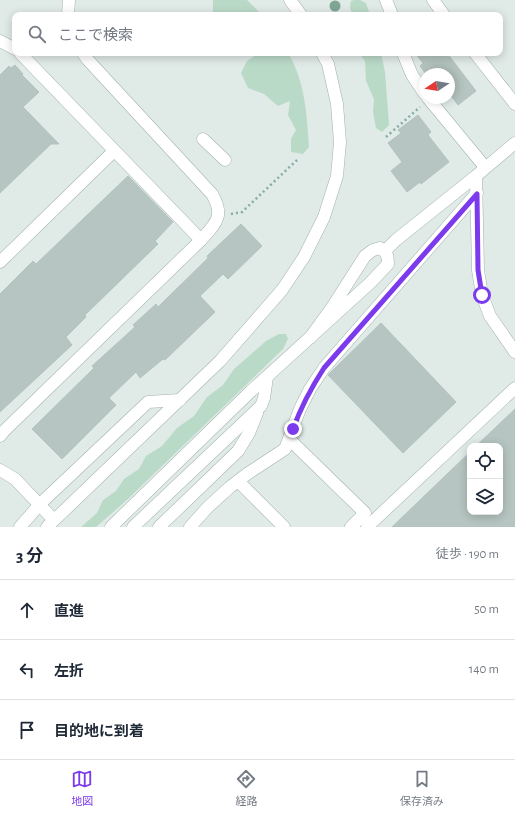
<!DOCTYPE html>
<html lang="ja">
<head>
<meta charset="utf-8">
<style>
	body { margin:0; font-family:"Alegreya Sans","Noto Sans JP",sans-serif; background:#f2f2f3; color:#1f2937 }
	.controls { position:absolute; right:12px; bottom:12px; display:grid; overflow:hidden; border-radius:8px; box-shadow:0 2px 10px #0003 }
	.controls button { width:36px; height:36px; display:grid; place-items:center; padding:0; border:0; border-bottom:1px solid #e0e1e3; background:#fff; color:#1f2937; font:20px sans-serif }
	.compass { position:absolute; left:419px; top:68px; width:36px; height:36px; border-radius:50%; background:#fff; box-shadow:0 2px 10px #0003; rotate:258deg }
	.stop { position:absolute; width:12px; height:12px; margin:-9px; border:3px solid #7c3aed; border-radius:50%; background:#fff }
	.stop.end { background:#7c3aed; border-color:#fff; box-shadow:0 1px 4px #0008 }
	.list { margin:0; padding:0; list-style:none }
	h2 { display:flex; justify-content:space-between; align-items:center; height:52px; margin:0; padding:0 16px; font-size:17px }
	h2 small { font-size:13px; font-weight:400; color:#747a83 }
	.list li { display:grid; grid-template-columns:26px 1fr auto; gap:12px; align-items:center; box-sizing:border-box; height:60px; padding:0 16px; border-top:1px solid #e0e1e3 }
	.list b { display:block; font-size:15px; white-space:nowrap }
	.list em { font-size:13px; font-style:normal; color:#747a83 }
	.icon { flex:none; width:22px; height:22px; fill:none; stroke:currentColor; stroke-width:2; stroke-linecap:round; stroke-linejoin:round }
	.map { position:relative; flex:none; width:515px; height:527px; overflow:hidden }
	.search { position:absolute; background:#fff; box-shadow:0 2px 10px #0003; left:12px; right:12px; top:12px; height:44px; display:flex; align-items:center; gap:10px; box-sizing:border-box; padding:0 14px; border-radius:8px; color:#747a83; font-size:15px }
	.sheet { height:232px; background:#fff }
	nav { display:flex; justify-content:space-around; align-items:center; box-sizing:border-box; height:56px; border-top:1px solid #e0e1e3; background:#fff; font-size:11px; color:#747a83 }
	nav a { display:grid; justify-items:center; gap:2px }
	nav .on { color:#7c3aed }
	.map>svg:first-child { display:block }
</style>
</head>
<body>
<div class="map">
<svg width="515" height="527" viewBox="0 0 515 527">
	<rect width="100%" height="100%" fill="#e0eae7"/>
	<!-- green -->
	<g fill="#badac8">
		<path d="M213,0h34l15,15h-43l-6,-2z"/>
		<path d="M354,0h6l6,3 4,12h-17l-3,-7 1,-7z"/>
		<path d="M259,53h29c17,28 19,62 21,94l-6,7 -12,-2v-13l5,-9 -8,-15 2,-14 -12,5 -14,-12 -16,-6 -7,-15 6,-12z"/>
		<path d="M359,53h22l4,19 4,53 -7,7 -6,-4 -3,-16 1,-13 -8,-18 -1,-20z"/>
		<path d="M279,334h7l2,5 -5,10 -155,150 -32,28h-15l16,-14 6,-13 13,-9 8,-12 15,-10 7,-13 16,-10 15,-18 17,-12 13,-19 16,-12 11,-16 32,-28z"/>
	</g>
	<!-- building -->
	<g fill="#b6c5c1" stroke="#b3c3bf">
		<path d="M415,53h32l29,38 -18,14 -9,-12v-19h-23l-6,-8 3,-3z"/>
		<path d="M15,65l8,9 -1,1 17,17 -16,15 36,37h-8l-51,49v-118l9,-9 2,2z"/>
		<path d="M418,115l13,17 -3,3 21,27 -28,22 -1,-2 -13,10 -16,-21 11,-9 -14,-19 13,-10 -3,-3z"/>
		<path d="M128,176l45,46 -18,19 3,3 -73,71 1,2 -20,20 6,8 -72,67v-118l33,-33 3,3z"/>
		<path d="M241,224l21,22 -34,33 -5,-5 -23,22 15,16 -50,48 -2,-1 -23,19 -4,-6 -27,26 7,7 -54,54 -30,-30 62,-61 -2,-2 43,-39 -2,-2 23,-21 2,3 50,-49 -1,-2z"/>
		<path d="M381,323l75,79 -53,51 -75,-78z"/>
		<path d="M515,409v118h-123l78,-75v60h30v-66h-24z"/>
	</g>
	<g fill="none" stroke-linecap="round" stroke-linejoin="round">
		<defs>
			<g id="minor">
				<path d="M290,0l11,15"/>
				<path d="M386,0l6,15"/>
				<path d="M433,0l11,15"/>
				<path d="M68,15l1,-15"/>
				<path d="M0,41l15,8"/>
				<path d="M20,53l181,187"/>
				<path d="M403,53l9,22 13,19"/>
				<path d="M475,53l40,51"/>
				<path d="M428,98l57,69"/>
				<path d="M203,139l22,21"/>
				<path d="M515,143l-39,33 2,94 4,25 8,21 25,36"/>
				<path d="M385,251l11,-11 80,-64"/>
				<path d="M0,262l114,-111"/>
				<path d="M0,436l5,-6 196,-190c15,-17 24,-24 11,-46l-125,-135 -4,-6"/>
				<path d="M289,439l76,74 -14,14"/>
				<path d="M0,470l15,9 39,41"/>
				<path d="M238,481l46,46"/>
				<path d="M20,527l20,-23 108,-102 32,-2"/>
				<path d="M47,527l173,-166 62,-71 22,-33 20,-40 13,-41 3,-34 -3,-38 -9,-40 -6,-11"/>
				<path d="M111,527l140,-136 119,-108 18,-19c0,-8 -1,-12 -8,-16l-7,2 -8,6 -32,50 -23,32"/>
				<path d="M133,527l128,-121 3,-8 3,-21"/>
				<path d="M159,527l79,-76 11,-18 8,-20"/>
				<path d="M190,527l18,-20 22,-20 17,-13 38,-25 15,-40 10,-20 14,-21 153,-175"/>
				<path d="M367,527l148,-139"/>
			</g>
		</defs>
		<!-- minor casing -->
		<use href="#minor" stroke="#a3b2af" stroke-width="13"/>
		<!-- path -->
		<g stroke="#83aca6" stroke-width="2.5" stroke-dasharray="2 3" stroke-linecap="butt">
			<path d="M386,137l34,-30"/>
			<path d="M231,214l11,-2 55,-52"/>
		</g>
		<!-- minor -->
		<use href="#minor" stroke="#fff" stroke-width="12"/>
	</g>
	<!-- trees -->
	<circle fill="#7fa694" cx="335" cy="6" r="5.5"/>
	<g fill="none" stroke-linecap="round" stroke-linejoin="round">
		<!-- route -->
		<path stroke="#7c3aed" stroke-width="5" d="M293,429c8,-22 18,-41 31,-61l153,-174 1,76 4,25"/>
	</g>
</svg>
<div class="controls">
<button><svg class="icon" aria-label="locate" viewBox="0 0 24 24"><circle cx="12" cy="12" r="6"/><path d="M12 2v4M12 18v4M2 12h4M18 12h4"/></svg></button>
<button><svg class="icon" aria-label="layers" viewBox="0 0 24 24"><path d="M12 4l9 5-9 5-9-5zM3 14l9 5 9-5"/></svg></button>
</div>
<svg class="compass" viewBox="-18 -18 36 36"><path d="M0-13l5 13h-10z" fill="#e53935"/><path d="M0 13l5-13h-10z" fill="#747a83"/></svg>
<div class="stop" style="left:482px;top:295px"></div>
<div class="stop end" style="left:293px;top:429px"></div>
<div class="search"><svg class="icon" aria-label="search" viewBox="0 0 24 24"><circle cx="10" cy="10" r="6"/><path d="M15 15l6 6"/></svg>ここで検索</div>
</div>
<section class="sheet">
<h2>3 分<small>徒歩 · 190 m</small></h2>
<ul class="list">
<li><svg class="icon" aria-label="ahead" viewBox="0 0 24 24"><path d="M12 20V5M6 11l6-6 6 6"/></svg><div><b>直進</b></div><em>50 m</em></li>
<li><svg class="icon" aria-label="left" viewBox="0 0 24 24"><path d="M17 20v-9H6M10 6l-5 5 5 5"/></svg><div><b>左折</b></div><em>140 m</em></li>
<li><svg class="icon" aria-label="arrive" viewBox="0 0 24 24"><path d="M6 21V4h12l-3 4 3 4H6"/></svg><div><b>目的地に到着</b></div></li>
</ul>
</section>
<nav>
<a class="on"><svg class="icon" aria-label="map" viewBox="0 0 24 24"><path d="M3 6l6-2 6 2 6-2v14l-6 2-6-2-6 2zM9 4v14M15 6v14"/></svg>地図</a>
<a><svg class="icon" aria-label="directions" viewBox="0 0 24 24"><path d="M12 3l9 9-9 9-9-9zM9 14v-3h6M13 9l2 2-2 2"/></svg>経路</a>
<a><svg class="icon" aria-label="saved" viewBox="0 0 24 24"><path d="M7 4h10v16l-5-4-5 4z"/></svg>保存済み</a>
</nav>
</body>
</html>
